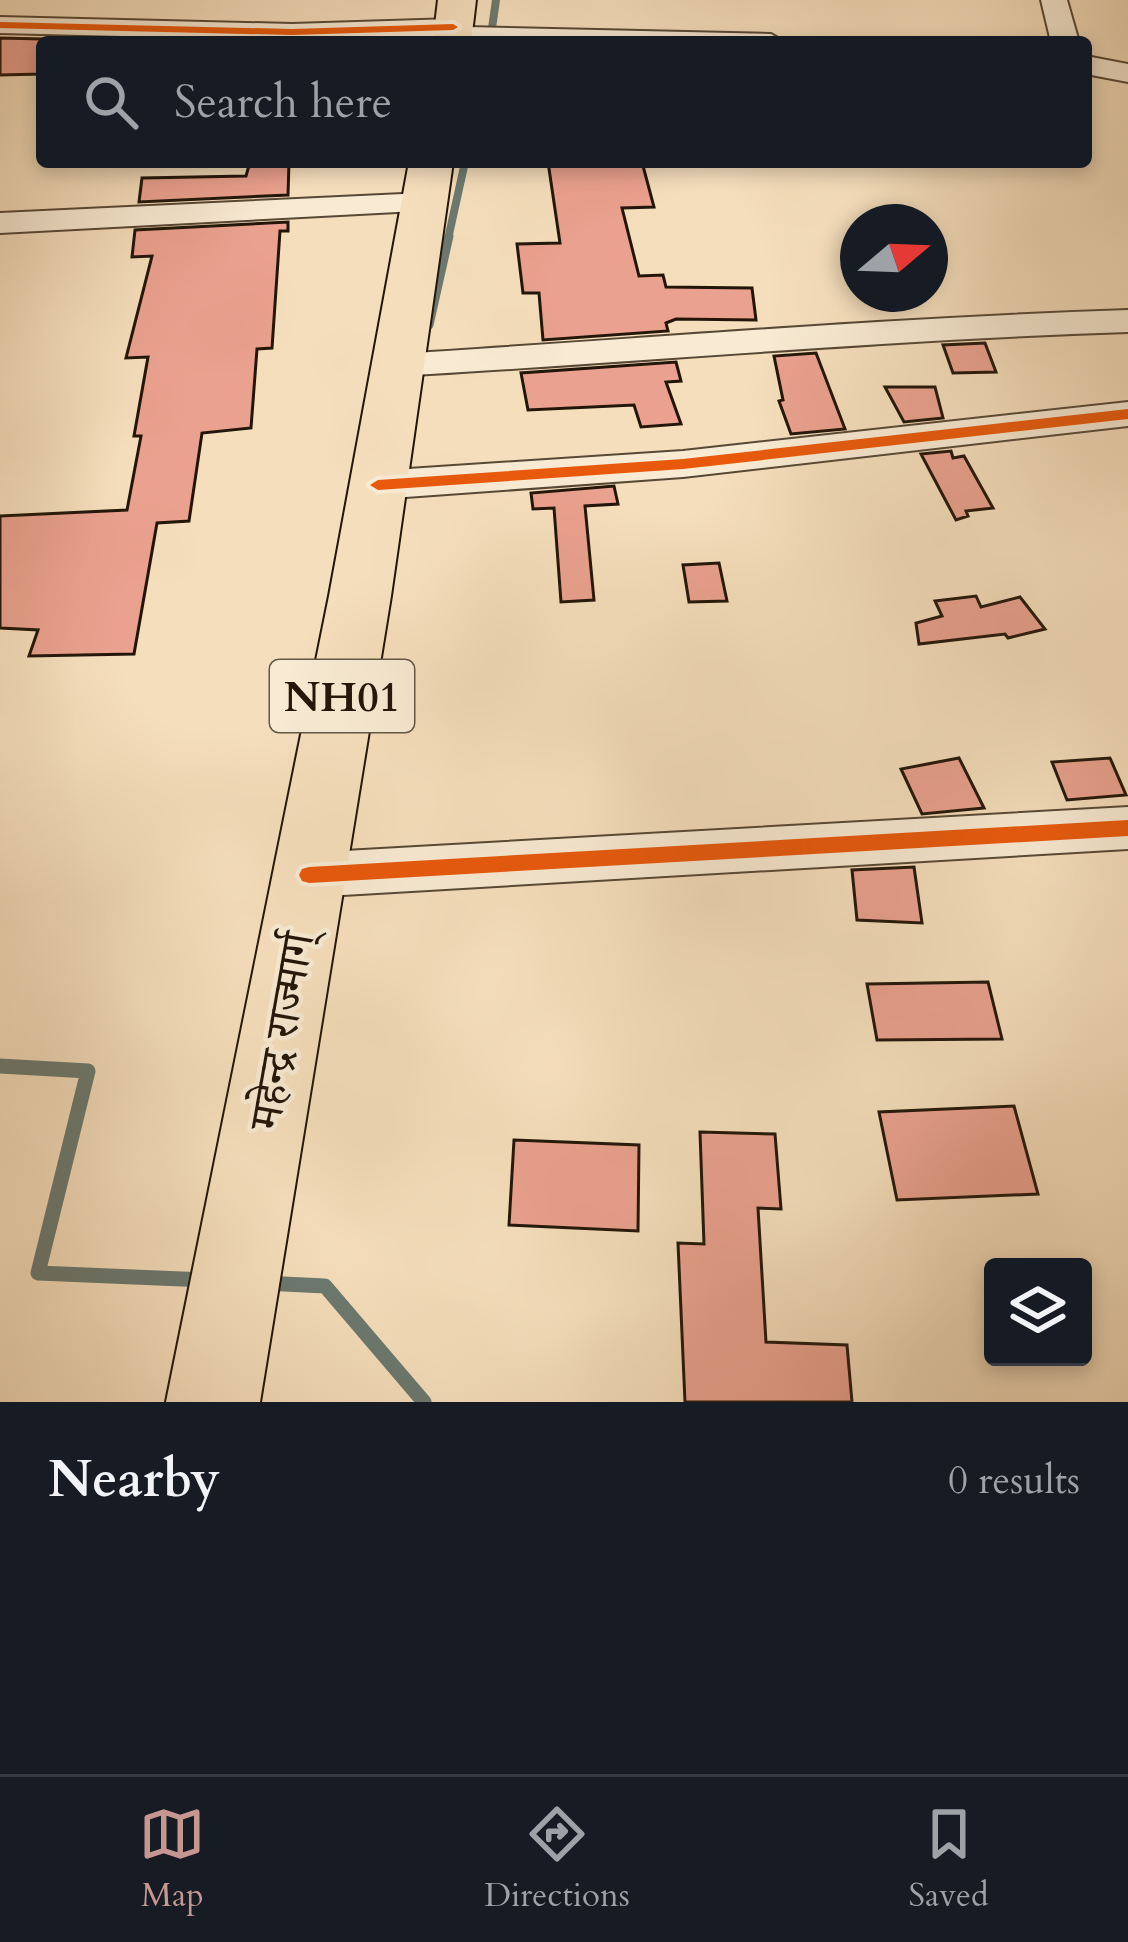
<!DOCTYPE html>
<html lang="en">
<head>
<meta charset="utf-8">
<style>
	body { margin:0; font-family:Cardo,"Noto Serif Devanagari",serif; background:#20242c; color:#f1f3f6 }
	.controls { position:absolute; right:36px; bottom:36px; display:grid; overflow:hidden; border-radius:12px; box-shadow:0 6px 18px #0003 }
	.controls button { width:108px; height:108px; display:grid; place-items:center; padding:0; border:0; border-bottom:3px solid #363941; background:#171b24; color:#f1f3f6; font:60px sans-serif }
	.compass { position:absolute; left:840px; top:204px; width:108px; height:108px; border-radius:50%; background:#171b24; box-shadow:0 6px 18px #0003; rotate:71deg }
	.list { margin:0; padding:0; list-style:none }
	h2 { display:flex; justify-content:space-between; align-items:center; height:156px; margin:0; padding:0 48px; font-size:51px }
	h2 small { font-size:39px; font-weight:400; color:#9ea1a6 }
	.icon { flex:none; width:66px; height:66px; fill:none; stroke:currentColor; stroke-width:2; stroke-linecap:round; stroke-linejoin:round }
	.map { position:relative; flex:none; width:1128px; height:1402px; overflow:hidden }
	.search { position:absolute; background:#171b24; box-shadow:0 6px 18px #0003; left:36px; right:36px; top:36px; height:132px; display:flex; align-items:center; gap:30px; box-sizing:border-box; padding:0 42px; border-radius:12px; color:#9ea1a6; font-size:45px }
	.sheet { height:372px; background:#171b24 }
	nav { display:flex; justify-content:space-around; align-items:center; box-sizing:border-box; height:168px; border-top:3px solid #363941; background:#171b24; font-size:33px; color:#9ea1a6 }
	nav a { display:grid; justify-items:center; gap:6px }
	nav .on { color:#c59692 }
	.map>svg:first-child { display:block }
</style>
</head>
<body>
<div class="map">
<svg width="1128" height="1402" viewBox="0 0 1128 1402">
	<rect width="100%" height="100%" fill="#f5debc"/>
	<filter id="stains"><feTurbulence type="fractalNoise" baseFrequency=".00167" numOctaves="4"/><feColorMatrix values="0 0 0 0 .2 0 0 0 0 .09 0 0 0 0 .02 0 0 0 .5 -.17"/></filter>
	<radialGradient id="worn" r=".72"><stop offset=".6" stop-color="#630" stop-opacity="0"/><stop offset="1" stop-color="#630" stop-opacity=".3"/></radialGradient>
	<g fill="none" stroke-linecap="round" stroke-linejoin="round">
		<!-- stream-far2 -->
		<g stroke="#6c7970" stroke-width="8">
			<path d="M490,42l6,-42"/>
			<path d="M448,239l17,-77"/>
		</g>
		<!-- stream-far1 -->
		<path stroke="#6c7970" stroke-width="9" d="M429,325l20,-89"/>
		<!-- stream -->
		<g stroke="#6c7970" stroke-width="15">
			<path d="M0,1066l88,5 -50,202 168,7"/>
			<path d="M263,1283l62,3 99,116"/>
		</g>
	</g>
	<!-- building -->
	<g fill="#eaa18f" stroke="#231609" stroke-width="3">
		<path d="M0,38l42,1v35l-42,1z"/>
		<path d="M250,162h39l-1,33 -149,7 3,-24 104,-2z"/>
		<path d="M548,162h94l12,45 -32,1 17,68 24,-1 3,12 86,1 4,32 -80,-1 -10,4 2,8 -125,9 -4,-47h-16l-6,-49 43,-1z"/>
		<path d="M288,222v9h-8l-8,117 -15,1 -6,79 -49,5 -13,88 -32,2 -23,131 -105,2 9,-26 -38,-2v-112l127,-6 14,-74h-7l14,-79 -22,1 26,-102 -20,1 3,-27z"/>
		<path d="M985,343l11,29 -43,1 -10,-28z"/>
		<path d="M816,353l29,76 -54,5 -12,-33 4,-1 -9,-44z"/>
		<path d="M676,362l5,19 -15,1 15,42 -40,3 -7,-22 -106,5 -7,-37z"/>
		<path d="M885,387h50l8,31 -39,4z"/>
		<path d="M951,451l2,7 11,-2 29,52 -27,3 2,5 -12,4 -35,-66z"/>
		<path d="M614,486l4,18 -33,2 9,94 -33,2 -7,-94 -21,1 -2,-16z"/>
		<path d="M719,563l8,38 -38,1 -6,-37z"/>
		<path d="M976,596l5,11 39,-10 25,32 -37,9 -3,-4 -86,10 -3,-21 26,-7 -7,-15z"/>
		<path d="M959,758l25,50 -62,6 -21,-45z"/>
		<path d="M1110,758l16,37 -59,5 -15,-38z"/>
		<path d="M914,867l8,56 -65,-3 -5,-50z"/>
		<path d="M988,982l14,57 -125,1 -10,-56z"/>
		<path d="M1014,1106l24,88 -141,6 -18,-88z"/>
		<path d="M700,1132l75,2 6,75 -23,-1 8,134 81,3 5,57h-167l-7,-159 26,1z"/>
		<path d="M514,1140l125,5 -1,86 -129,-6z"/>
	</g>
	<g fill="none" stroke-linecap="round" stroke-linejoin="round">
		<defs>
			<g id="minor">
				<path d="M1041,0h26l12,42h-28z"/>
				<path d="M0,17l292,7 161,-5 14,8 304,7 14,8h-337l-7,-6 -149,4 -292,-7z"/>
				<path d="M1086,56l42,8v18l-42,-8z"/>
				<path d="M424,193l12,3 5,7 -5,7 -436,23v-20z"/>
				<path d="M1128,310v22c-244,8 -487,30 -730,44l-13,-3 -6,-8 6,-8 13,-3c243,-15 486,-36 730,-44z"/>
				<path d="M1128,402v24l-445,51 -305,22 -15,-4 -6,-10 6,-10 15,-4 305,-20z"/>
				<path d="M1128,807v42l-819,48 -19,-6 -8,-16 8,-16 19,-6z"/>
			</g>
			<g id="highway">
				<path d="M438,0h38l-5,42h-38z"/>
				<path d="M409,162h44l-62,434 -131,806h-94l163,-806z"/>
			</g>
		</defs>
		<!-- minor casing -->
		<use href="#minor" stroke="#584836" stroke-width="4"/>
		<!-- highway casing -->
		<use href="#highway" stroke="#231609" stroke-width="4"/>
		<!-- minor -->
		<use href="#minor" fill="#f8ead3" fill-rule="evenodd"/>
		<!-- highway -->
		<use href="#highway" fill="#f5debc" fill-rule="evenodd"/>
		<defs>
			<g id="cycleway">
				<path d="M0,22l292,7 161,-5 5,3 -5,3 -161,5 -292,-7z"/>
				<path d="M1128,409v10l-445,50 -305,21 -8,-5 8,-5 305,-21z"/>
				<path d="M1128,820v16l-819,47 -7,-2 -3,-6 3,-6 7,-2z"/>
			</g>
		</defs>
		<!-- cycleway casing -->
		<use href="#cycleway" stroke="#f8ead3" stroke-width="8"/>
		<!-- cycleway -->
		<use href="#cycleway" fill="#e8590c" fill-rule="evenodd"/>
	</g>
	<g text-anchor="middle" stroke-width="9" stroke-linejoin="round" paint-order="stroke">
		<!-- shield labels -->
		<rect fill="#f8ead3" stroke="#635646" stroke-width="3" x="270" y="660" width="144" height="72" rx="9"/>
		<g font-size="42" font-weight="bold" fill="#231609">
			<text x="342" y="711">NH01</text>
		</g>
		<!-- street labels -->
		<g font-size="45" fill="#231609" stroke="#f8ead3">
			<text transform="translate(281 1031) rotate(-80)" y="16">महेन्द्र राज्मार्ग्</text>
		</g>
	</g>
	<rect width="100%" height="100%" filter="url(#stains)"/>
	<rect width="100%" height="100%" fill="url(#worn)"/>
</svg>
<div class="controls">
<button><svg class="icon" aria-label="layers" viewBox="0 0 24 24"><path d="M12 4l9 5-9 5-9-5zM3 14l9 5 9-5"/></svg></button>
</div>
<svg class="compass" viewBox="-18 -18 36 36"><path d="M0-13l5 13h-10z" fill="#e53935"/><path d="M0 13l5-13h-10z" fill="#9ea1a6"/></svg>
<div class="search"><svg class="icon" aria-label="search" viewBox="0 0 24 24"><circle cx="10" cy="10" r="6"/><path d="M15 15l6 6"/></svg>Search here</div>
</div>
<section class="sheet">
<h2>Nearby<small>0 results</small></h2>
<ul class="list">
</ul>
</section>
<nav>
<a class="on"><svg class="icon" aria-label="map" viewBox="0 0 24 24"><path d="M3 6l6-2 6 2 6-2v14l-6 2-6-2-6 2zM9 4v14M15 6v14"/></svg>Map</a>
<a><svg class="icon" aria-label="directions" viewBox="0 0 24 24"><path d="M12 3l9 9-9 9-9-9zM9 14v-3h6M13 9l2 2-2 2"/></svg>Directions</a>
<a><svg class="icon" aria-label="saved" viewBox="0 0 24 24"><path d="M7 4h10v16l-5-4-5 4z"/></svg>Saved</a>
</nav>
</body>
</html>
